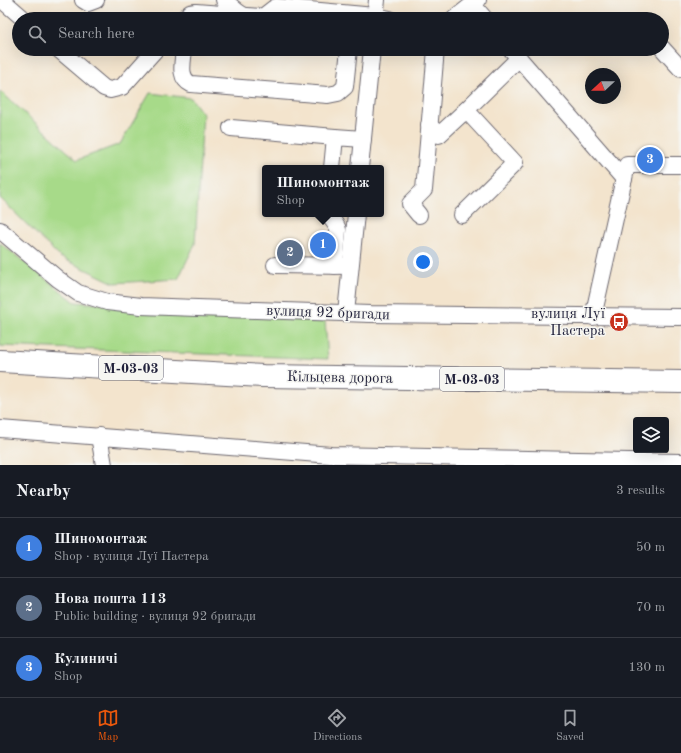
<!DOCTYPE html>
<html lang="en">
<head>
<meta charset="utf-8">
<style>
	body { margin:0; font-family:"Old Standard TT",serif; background:#20242c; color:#f1f3f6 }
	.controls { position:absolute; right:12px; bottom:12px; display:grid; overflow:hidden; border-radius:4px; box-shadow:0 4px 16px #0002 }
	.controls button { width:36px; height:36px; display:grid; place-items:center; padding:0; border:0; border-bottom:1px solid #363941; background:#171b24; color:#f1f3f6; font:20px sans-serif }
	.compass { position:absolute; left:585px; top:68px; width:36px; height:36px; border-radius:50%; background:#171b24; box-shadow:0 4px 16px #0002; rotate:248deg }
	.you { position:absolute; left:423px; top:262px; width:14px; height:14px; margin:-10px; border:3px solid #fff; border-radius:50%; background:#1a73e8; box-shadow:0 0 0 6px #1a73e833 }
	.badge { display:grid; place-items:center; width:26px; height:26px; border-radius:50%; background:#ea580c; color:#fff; font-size:13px; font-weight:700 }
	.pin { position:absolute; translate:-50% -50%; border:2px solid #fff; box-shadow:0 1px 4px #0006 }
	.popup { position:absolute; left:262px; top:165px; width:122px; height:52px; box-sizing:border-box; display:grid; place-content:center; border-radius:4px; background:#171b24; filter:drop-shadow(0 1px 3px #0005); font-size:13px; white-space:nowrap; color:#9ea1a6 }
	.popup b { font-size:15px; color:#f1f3f6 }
	.popup::after { content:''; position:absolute; left:50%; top:100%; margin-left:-8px; border:8px solid transparent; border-top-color:#171b24 }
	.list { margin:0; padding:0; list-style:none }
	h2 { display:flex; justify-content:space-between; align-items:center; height:52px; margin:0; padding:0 16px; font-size:17px }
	h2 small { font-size:13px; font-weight:400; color:#9ea1a6 }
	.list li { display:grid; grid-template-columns:26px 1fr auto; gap:12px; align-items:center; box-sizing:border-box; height:60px; padding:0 16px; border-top:1px solid #363941 }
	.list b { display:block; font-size:15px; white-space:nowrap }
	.list p { margin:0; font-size:13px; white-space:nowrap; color:#9ea1a6 }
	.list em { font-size:13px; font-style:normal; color:#9ea1a6 }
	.icon { flex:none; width:22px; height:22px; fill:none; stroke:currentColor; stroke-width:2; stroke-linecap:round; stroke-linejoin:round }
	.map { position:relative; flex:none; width:681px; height:465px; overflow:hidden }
	.search { position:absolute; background:#171b24; box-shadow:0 4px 16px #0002; left:12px; right:12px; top:12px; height:44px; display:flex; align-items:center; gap:10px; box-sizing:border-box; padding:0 14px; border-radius:22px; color:#9ea1a6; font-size:15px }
	.sheet { height:232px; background:#171b24 }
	nav { display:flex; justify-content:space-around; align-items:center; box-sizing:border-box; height:56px; border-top:1px solid #363941; background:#171b24; font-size:11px; color:#9ea1a6 }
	nav a { display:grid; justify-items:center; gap:2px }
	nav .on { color:#ea580c }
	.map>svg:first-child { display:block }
</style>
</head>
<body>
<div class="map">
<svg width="681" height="465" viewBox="0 0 681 465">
	<rect width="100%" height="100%" fill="#f6f6f2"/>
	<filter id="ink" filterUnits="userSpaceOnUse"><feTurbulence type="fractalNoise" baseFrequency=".025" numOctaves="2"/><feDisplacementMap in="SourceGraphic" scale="8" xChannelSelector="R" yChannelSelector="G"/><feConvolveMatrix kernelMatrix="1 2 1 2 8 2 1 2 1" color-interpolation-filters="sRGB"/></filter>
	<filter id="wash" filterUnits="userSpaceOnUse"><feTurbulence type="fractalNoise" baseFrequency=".012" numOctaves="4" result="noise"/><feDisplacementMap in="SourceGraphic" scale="16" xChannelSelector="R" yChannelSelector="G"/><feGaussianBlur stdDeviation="0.9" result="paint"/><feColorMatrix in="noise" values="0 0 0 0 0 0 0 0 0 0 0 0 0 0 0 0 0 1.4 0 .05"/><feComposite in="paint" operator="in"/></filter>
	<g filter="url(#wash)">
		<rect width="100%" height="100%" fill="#f3e4cd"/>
		<!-- green -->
		<g fill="#a7da89" stroke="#647e62">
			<path d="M0,91l77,69 43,-16 30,-51 41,5 12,16 -8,130 -17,35 -64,4 -54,-26 -60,-59z"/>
			<path d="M0,243l75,59 250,19 3,38 -328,-13z"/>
		</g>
	</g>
	<g filter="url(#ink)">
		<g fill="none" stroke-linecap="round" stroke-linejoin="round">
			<defs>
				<g id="minor">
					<path d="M2,0l22,19"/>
					<path d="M83,0l5,3 8,-3"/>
					<path d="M224,0l14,12 6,4"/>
					<path d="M473,5l12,14"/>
					<path d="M183,19l7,-6 6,-1 64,5c9,-2 9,-7 16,-10l99,9 15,3"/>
					<path d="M375,19l2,-19"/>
					<path d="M454,19l24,-19"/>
					<path d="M662,48l19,21"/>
					<path d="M58,49l46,39 6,2 12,-3 34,-38"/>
					<path d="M184,49c-1,13 -6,29 7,35l137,11 10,-2 7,-6 4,-38"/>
					<path d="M511,49l113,130"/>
					<path d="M429,125l10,10 27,-25"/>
					<path d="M231,128l104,9"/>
					<path d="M332,168l3,-31 28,2"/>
					<path d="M360,168l12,-119"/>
					<path d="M329,214c2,6 8,10 9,16l-3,36"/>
					<path d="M419,215l-9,-11 14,-14 12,-141"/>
					<path d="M462,215l53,-52 -49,-53 53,-52"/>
					<path d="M0,230l58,49 20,14 29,9 34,4 229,8 311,3"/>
					<path d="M275,265l75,1"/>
					<path d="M346,313l10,-99"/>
					<path d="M593,317l34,-152h54"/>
					<path d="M0,429l331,26 350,7"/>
					<path d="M99,436l5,29"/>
				</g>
				<path id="highway" d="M0,361l263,15 418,6"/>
			</defs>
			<!-- minor casing -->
			<use href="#minor" stroke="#6b666e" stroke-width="18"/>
			<!-- highway casing -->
			<use href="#highway" stroke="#6b666e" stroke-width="24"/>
			<!-- minor -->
			<use href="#minor" stroke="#fff" stroke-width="16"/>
			<!-- highway -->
			<use href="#highway" stroke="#fff" stroke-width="22"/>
		</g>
	</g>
	<!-- icons -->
	<defs>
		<symbol id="bus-disc" viewBox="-11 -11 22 22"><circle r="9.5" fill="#c8321e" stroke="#f6f6f2"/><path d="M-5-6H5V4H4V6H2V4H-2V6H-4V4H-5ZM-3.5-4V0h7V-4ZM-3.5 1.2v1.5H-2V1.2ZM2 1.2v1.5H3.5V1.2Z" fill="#fff"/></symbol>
	</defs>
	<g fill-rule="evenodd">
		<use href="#bus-disc" x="608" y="311" width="22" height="22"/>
	</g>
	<g text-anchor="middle" stroke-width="3" stroke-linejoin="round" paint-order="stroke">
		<!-- shield labels -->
		<g fill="#f6f6f2" stroke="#626272" stroke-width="1">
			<rect x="99" y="356" width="64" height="24" rx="3"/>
			<rect x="440" y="367" width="64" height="24" rx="3"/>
		</g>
		<g font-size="14" font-weight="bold" fill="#22223b">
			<text x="131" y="373">М-03-03</text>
			<text x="472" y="384">М-03-03</text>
		</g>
		<!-- street labels -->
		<g font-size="15" fill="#22223b" stroke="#f6f6f2">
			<text transform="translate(328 312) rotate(2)" y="5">вулиця 92 бригади</text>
			<text transform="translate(340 377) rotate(1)" y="5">Кільцева дорога</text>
		</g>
		<!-- poi labels -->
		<g font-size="15" fill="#22223b" stroke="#f6f6f2" text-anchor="end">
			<text x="605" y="318">вулиця Луї<tspan x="605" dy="17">Пастера</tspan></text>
		</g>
	</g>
</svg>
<div class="controls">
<button><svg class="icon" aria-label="layers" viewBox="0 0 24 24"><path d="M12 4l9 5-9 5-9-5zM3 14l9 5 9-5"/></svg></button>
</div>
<svg class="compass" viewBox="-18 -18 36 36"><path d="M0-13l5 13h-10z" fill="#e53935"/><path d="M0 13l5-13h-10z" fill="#9ea1a6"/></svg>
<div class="you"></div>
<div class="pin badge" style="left:323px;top:245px;background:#3f7fe0">1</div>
<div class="popup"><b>Шиномонтаж</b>Shop</div>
<div class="pin badge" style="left:290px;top:253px;background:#5c6f8a">2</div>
<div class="pin badge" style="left:650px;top:160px;background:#3f7fe0">3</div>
<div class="search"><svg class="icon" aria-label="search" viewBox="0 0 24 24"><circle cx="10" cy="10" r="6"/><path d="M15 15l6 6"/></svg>Search here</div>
</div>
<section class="sheet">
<h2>Nearby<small>3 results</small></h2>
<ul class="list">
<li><span class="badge" style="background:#3f7fe0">1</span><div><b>Шиномонтаж</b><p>Shop · вулиця Луї Пастера</p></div><em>50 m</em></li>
<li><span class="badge" style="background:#5c6f8a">2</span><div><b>Нова пошта 113</b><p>Public building · вулиця 92 бригади</p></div><em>70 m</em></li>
<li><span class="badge" style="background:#3f7fe0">3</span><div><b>Кулиничі</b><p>Shop</p></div><em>130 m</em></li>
</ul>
</section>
<nav>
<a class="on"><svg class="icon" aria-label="map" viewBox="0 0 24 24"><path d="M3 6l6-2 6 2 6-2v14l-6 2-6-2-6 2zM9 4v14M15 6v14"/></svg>Map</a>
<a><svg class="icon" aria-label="directions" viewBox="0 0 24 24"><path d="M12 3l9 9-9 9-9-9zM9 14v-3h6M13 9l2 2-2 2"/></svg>Directions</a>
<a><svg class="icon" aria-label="saved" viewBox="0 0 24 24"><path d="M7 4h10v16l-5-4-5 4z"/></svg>Saved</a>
</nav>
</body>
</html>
